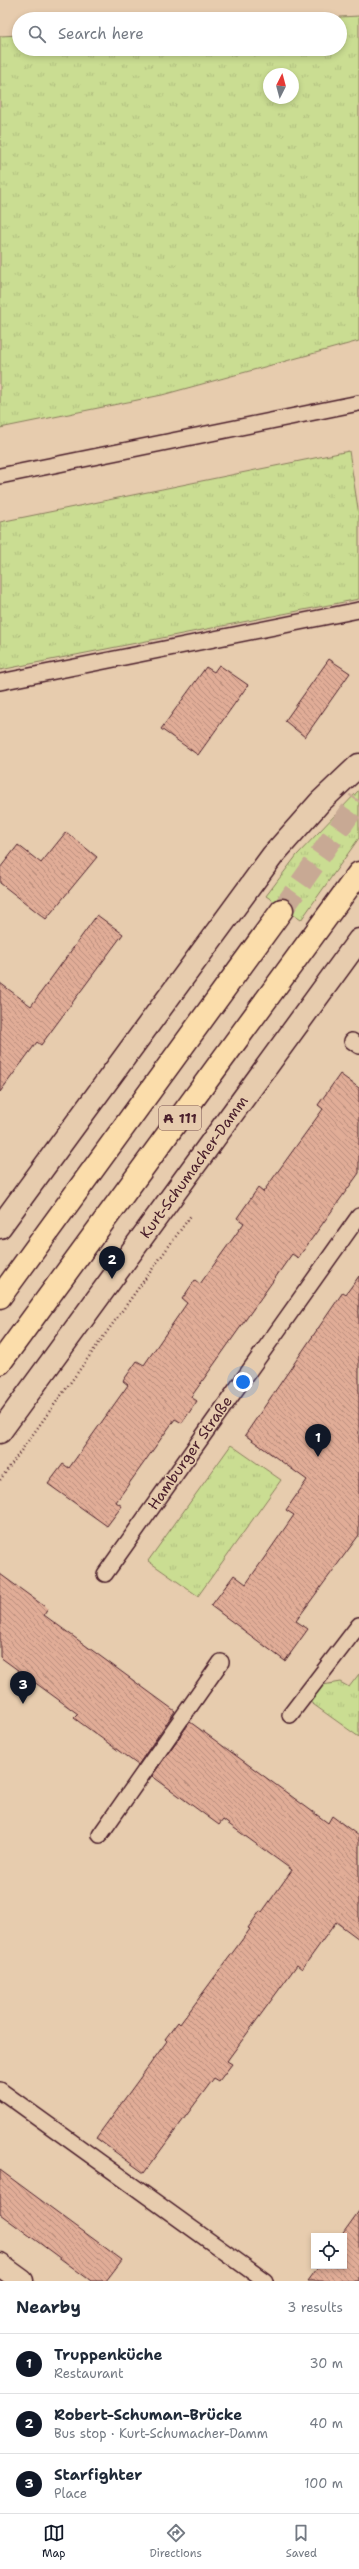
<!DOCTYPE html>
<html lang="en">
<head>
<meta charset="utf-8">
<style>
	body { margin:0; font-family:"Shantell Sans",sans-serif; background:#f2f2f3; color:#1f2937 }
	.controls { position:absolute; right:12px; bottom:12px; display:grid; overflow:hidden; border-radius:0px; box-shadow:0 2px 6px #0003 }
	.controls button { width:36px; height:36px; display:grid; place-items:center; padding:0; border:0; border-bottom:1px solid #e0e1e3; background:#fff; color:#1f2937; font:20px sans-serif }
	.compass { position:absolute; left:263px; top:68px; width:36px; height:36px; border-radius:50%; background:#fff; box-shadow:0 2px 6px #0003; rotate:6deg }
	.you { position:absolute; left:243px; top:1382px; width:14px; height:14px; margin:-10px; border:3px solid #fff; border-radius:50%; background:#1a73e8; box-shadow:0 0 0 6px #1a73e833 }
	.badge { display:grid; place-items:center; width:26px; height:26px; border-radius:50%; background:#111827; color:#fff; font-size:13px; font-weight:700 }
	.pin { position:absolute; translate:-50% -33px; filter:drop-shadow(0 1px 2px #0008) }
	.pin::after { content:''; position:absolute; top:21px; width:14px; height:12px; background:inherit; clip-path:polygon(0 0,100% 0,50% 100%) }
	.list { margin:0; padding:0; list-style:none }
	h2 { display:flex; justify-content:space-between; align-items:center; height:52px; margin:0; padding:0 16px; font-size:17px }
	h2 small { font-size:13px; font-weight:400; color:#747a83 }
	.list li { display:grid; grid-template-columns:26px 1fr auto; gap:12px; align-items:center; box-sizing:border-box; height:60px; padding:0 16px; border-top:1px solid #e0e1e3 }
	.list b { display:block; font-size:15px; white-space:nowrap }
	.list p { margin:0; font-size:13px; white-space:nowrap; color:#747a83 }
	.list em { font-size:13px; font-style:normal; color:#747a83 }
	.icon { flex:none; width:22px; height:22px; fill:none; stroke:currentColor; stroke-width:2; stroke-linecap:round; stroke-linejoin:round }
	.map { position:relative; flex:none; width:359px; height:2281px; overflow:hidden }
	.search { position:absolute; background:#fff; box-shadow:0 2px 6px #0003; left:12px; right:12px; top:12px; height:44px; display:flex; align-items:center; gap:10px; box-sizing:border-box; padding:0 14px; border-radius:22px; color:#747a83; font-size:15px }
	.sheet { height:232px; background:#fff }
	nav { display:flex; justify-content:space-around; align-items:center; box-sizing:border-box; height:56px; border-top:1px solid #e0e1e3; background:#fff; font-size:11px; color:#747a83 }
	nav a { display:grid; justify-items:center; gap:2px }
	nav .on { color:#111827 }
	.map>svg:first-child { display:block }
</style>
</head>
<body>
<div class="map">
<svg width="359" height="2281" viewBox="0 0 359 2281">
	<defs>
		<pattern id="grass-tufts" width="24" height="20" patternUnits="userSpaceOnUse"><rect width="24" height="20" fill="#cadd92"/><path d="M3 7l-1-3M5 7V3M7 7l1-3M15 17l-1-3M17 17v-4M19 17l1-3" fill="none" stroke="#afbd7e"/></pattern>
		<pattern id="building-back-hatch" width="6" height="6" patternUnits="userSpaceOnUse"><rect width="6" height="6" fill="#e1ad97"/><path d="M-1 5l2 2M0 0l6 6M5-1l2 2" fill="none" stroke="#b88c7b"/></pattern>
	</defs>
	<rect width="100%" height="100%" fill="#e7ccae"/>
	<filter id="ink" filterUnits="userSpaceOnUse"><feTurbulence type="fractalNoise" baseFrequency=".025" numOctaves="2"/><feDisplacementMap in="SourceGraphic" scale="8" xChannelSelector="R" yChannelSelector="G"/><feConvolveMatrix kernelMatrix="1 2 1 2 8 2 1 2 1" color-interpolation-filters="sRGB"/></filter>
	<g filter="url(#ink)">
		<!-- grass -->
		<g fill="url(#grass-tufts)" stroke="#8a7e5e" fill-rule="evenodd">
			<path d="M359,16v325l-197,54 -162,33v-392l19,-1v14h321v-30h-38zM269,74h24v24h-24z"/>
			<path d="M349,451l10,64v84l-359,71v-148z"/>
			<path d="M359,790v48l-58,82 -35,-24 31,-41z"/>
			<path d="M231,1445l50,35 -83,116 -50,-35z"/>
			<path d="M359,1674v63l-49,-35 13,-17 17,-3 9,5z"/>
		</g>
		<!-- building -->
		<g fill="url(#building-back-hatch)" stroke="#4a1f2b">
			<path d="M329,659l21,14 -45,64 -20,-16z"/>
			<path d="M219,665l29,20 -50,70 -37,-26 45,-62 8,5z"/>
			<path d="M66,832l31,25 -51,62 -46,-36v-15l18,-23 23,18z"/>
			<path d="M97,915l26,19 -82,111 -4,-3 -37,50v-109l31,23z"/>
			<path d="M340,1074l19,14v85l-61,85 -6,-4 -101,143 6,4 -15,22 -7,-4 -59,83 6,4 -15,20 -59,-42 15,-20 6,4 59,-83 -5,-4 14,-20 7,4 43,-62 -5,-4 13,-19 5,4 44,-61 -7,-5 21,-30 5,4 60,-83 -5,-4z"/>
			<path d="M359,1276v259l-63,86 12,8 -23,32 -74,-55 23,-31 12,9 48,-69 -8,-5 21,-30 -62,-45 98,-143 3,2z"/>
			<path d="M0,1574l48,35 -4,6 131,96 -37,54 -64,-47 4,-4 -78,-57z"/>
			<path d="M190,1722l138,101 4,-7 27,20v103l-23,-17 -34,47 -5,-4 -70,96 5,3 -13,17 -5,-3 -70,95 -48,-35 71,-97 -2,-2 13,-17 2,2 70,-95 -2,-1 12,-17 2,1 30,-42 -69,-50 -4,5 -67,-49z"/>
			<path d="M0,2170l122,90 -16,21h-15l-91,-67z"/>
			<path d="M359,2211v70h-51l11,-15h25v-30h-3z"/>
		</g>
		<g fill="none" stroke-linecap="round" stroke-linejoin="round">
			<!-- highway-tunnel -->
			<path stroke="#c8a994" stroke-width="22" stroke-dasharray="22 11" stroke-linecap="butt" d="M282,910l77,-110"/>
			<defs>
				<g id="lane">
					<path d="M0,476l359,-73"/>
					<path d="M0,682l359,-72"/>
					<path d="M352,1041l7,5"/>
					<path d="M105,1574l254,-358"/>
					<path d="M290,1715l69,-90"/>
					<path d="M100,1835l121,-173"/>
					<path d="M0,2090l265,191"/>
				</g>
				<path id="street" d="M0,2265l22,16"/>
				<g id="secondary">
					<path d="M0,1227l273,-372 47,-53 39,-37"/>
					<path d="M0,1432l359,-492"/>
				</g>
				<g id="highway">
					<path d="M0,1297l282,-387"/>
					<path d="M0,1363l359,-490"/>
				</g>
			</defs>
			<!-- lane casing -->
			<use href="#lane" stroke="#4a1f2b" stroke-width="18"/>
			<!-- street casing -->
			<use href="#street" stroke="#4a1f2b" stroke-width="25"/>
			<!-- secondary casing -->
			<use href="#secondary" stroke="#4a1f2b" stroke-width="25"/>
			<!-- highway casing -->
			<use href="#highway" stroke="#4a1f2b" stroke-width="25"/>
			<!-- path -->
			<path stroke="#4a1f2b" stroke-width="2.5" stroke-dasharray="1 3" stroke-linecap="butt" d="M0,1480l192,-266"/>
			<!-- lane -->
			<use href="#lane" stroke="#e7ccae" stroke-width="15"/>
			<!-- street -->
			<use href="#street" stroke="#e7ccae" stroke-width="22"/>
			<!-- secondary -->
			<use href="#secondary" stroke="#e7ccae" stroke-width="22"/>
			<!-- highway -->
			<use href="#highway" stroke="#fbddab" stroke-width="22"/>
		</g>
	</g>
	<g text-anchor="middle" stroke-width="3" stroke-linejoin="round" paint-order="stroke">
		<!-- shield labels -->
		<rect fill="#e7ccae" stroke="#795352" stroke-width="1" x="159" y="1106" width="42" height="24" rx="3"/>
		<g font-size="14" font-weight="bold" fill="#4a1f2b">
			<text x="180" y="1123">A 111</text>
		</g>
		<!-- street labels -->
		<g font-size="15" fill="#4a1f2b" stroke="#e7ccae">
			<text transform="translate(194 1167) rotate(-54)" y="5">Kurt-Schumacher-Damm</text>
			<text transform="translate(190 1453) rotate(-55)" y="5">Hamburger Straße</text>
		</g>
	</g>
</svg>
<div class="controls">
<button><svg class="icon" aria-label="locate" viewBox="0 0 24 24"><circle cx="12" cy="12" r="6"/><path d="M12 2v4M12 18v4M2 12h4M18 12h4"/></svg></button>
</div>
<svg class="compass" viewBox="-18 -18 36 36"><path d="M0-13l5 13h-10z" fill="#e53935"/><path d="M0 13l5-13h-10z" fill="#747a83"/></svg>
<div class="you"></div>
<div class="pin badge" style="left:318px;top:1457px">1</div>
<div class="pin badge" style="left:112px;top:1279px">2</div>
<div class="pin badge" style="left:23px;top:1704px">3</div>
<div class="search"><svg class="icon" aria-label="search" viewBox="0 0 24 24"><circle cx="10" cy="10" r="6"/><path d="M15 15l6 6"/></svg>Search here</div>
</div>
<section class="sheet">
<h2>Nearby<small>3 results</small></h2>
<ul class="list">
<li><span class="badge">1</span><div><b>Truppenküche</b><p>Restaurant</p></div><em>30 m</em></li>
<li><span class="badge">2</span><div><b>Robert-Schuman-Brücke</b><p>Bus stop · Kurt-Schumacher-Damm</p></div><em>40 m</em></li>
<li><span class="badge">3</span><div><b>Starfighter</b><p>Place</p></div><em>100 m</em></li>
</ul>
</section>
<nav>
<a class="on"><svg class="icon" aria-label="map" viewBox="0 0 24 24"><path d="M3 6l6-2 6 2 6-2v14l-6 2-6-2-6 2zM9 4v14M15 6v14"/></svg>Map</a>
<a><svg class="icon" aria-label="directions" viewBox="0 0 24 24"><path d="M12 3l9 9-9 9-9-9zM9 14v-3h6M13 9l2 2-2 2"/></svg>Directions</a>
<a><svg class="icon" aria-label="saved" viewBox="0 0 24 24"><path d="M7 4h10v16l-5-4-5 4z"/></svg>Saved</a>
</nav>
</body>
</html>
